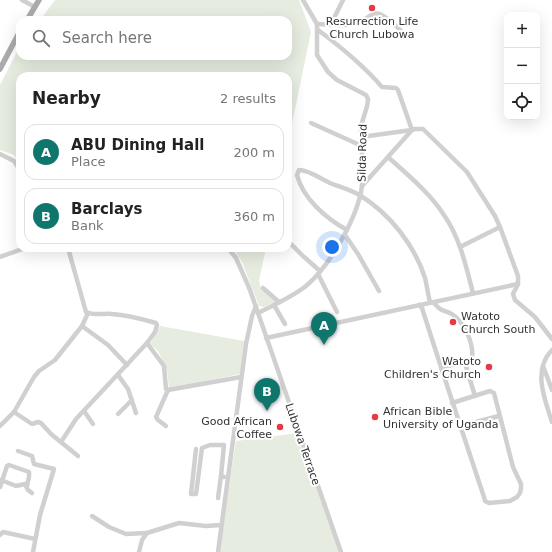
<!DOCTYPE html>
<html lang="en">
<head>
<meta charset="utf-8">
<style>
	body { margin:0; font-family:"DejaVu Sans",sans-serif; background:#f2f2f2; color:#222 }
	.controls { position:absolute; right:12px; top:12px; display:grid; overflow:hidden; border-radius:8px; box-shadow:0 4px 16px #0002 }
	.controls button { width:36px; height:36px; display:grid; place-items:center; padding:0; border:0; border-bottom:1px solid #e0e0e0; background:#fff; color:#222; font:20px sans-serif }
	.you { position:absolute; left:332px; top:247px; width:14px; height:14px; margin:-10px; border:3px solid #fff; border-radius:50%; background:#1a73e8; box-shadow:0 0 0 6px #1a73e833 }
	.badge { display:grid; place-items:center; width:26px; height:26px; border-radius:50%; background:#0f766e; color:#fff; font-size:13px; font-weight:700 }
	.pin { position:absolute; translate:-50% -33px; filter:drop-shadow(0 1px 2px #0008) }
	.pin::after { content:''; position:absolute; top:21px; width:14px; height:12px; background:inherit; clip-path:polygon(0 0,100% 0,50% 100%) }
	.list { margin:0; padding:0; list-style:none }
	h2 { display:flex; justify-content:space-between; align-items:center; height:52px; margin:0; padding:0 16px; font-size:17px }
	h2 small { font-size:13px; font-weight:400; color:#767676 }
	.list li { display:grid; grid-template-columns:26px 1fr auto; gap:12px; align-items:center; box-sizing:border-box; height:56px; margin:0 8px 8px; padding:0 8px; border:1px solid #e0e0e0; border-radius:12px }
	.list b { display:block; font-size:15px; white-space:nowrap }
	.list p { margin:0; font-size:13px; white-space:nowrap; color:#767676 }
	.list em { font-size:13px; font-style:normal; color:#767676 }
	.icon { flex:none; width:22px; height:22px; fill:none; stroke:currentColor; stroke-width:2; stroke-linecap:round; stroke-linejoin:round }
	.map { position:relative; flex:none; width:552px; height:552px; overflow:hidden }
	.search { position:absolute; background:#fff; box-shadow:0 4px 16px #0002; left:16px; top:16px; width:276px; height:44px; display:flex; align-items:center; gap:10px; box-sizing:border-box; padding:0 14px; border-radius:12px; color:#767676; font-size:15px }
	.panel { position:absolute; background:#fff; box-shadow:0 4px 16px #0002; left:16px; top:72px; width:276px; height:180px; border-radius:12px }
	.map>svg:first-child { display:block }
</style>
</head>
<body>
<div class="map">
<svg width="552" height="552" viewBox="0 0 552 552">
	<rect width="100%" height="100%" fill="#fff"/>
	<!-- green -->
	<g fill="#e6ecdf">
		<path d="M55,0h244l12,32 -23,111v-67h-268v87l-6,-8 -14,-5v-65l20,-39v10h268v-36h-248z"/>
		<path d="M233,248h33l-7,33 2,8 15,12 -1,1 -11,5 -5,-1 -17,-44z"/>
		<path d="M160,326l84,15 -4,33 -71,15 -2,-19 -9,-19 -8,-7z"/>
		<path d="M298,433l41,119h-120l17,-111z"/>
	</g>
	<g fill="none" stroke-linecap="round" stroke-linejoin="round">
		<!-- minor -->
		<g stroke="#d0d0d0" stroke-width="4.5">
			<path d="M22,0l13,7"/>
			<path d="M317,24c13,0 29,3 41,-1 6,-2 15,-12 22,-9 10,4 19,15 27,23"/>
			<path d="M334,24v-6l9,-18"/>
			<path d="M318,30c23,17 45,35 64,57l14,1 2,2 14,40 -51,7"/>
			<path d="M311,123l51,23"/>
			<path d="M0,154l14,7 6,9"/>
			<path d="M388,157c20,18 42,36 56,58 16,23 22,51 29,78"/>
			<path d="M362,186l50,-56 3,-1h8l44,43 28,44 5,11 18,49v8l-5,10 2,6 20,17 17,22"/>
			<path d="M347,230c-20,-11 -44,-31 -50,-55l2,-5c10,0 22,9 31,13 10,4 22,7 31,13 29,18 54,50 64,82 2,8 3,17 5,24l4,1c9,10 8,6 18,11 12,8 22,29 20,44l-7,3v2l10,33"/>
			<path d="M345,235l13,19 21,37"/>
			<path d="M288,241l15,15 17,15"/>
			<path d="M460,247l40,-20"/>
			<path d="M228,248l8,10 14,32 91,262"/>
			<path d="M0,257l25,-9"/>
			<path d="M318,274l19,38"/>
			<path d="M263,288l16,14"/>
			<path d="M274,305l11,19"/>
			<path d="M419,305l3,3c20,63 41,126 62,189l1,4 4,2 21,-2 7,-4 3,-4 1,-5v-4l-8,-17 -19,-74 -4,-2 -38,12"/>
			<path d="M258,313c16,-8 34,-16 48,-27 23,-19 52,-69 56,-100 2,-19 -1,-38 -1,-58 1,-10 7,-19 7,-29l-2,-4 -29,-15 -9,-8 -11,-17v-31l-14,-24"/>
			<path d="M82,326l26,19 19,20"/>
			<path d="M266,338l252,-54"/>
			<path d="M147,343l17,23 2,23 2,1 73,-13"/>
			<path d="M552,350c-20,20 -7,50 0,72"/>
			<path d="M543,366l9,24"/>
			<path d="M441,368l24,-7"/>
			<path d="M118,375l10,14 8,24"/>
			<path d="M84,411l9,13"/>
			<path d="M14,412l18,12 6,-2 3,1 10,11 27,22"/>
			<path d="M118,414l14,-14"/>
			<path d="M0,426l14,-14 20,-35 5,-6 16,-11 27,-34 6,-13"/>
			<path d="M166,426l-8,-6 -2,-3 12,-27"/>
			<path d="M460,426l39,-10"/>
			<path d="M61,442l15,-23 71,-76 8,-11 2,-7 -1,-2c-14,-4 -29,-8 -44,-9 -8,-1 -18,2 -26,-2l-18,-64"/>
			<path d="M196,449l-5,45h5l6,-46 8,-3h14l-3,31"/>
			<path d="M18,451l14,5 2,8 20,5 -14,46 -7,37"/>
			<path d="M1,480l15,6 9,-2 3,6 4,3"/>
			<path d="M0,487l7,-21 2,-1 20,7v5l-2,9"/>
			<path d="M218,498l3,-22 3,1"/>
			<path d="M92,516l17,11 17,7 21,-1 32,-10 27,3 15,-1"/>
			<path d="M0,535l3,-3 32,7"/>
			<path d="M139,552l3,-12 5,-7"/>
			<path d="M218,552l28,-208 6,-28 4,-10"/>
		</g>
		<!-- major -->
		<g stroke="#ababab" stroke-width="5.5">
			<path d="M27,20l12,-20"/>
			<path d="M0,69l20,-38"/>
		</g>
	</g>
	<!-- markers -->
	<g fill="#e63946" stroke="#fff" stroke-width="1.5">
		<circle cx="372" cy="8" r="4"/>
		<circle cx="453" cy="322" r="4"/>
		<circle cx="489" cy="367" r="4"/>
		<circle cx="375" cy="417" r="4"/>
		<circle cx="280" cy="427" r="4"/>
	</g>
	<g text-anchor="middle" stroke-width="4" stroke-linejoin="round" paint-order="stroke">
		<!-- poi labels -->
		<g font-size="11" fill="#333" stroke="#fff" text-anchor="start">
			<text x="372" y="25" text-anchor="middle">Resurrection Life<tspan x="372" dy="13">Church Lubowa</tspan></text>
			<text x="461" y="320">Watoto<tspan x="461" dy="13">Church South</tspan></text>
			<text x="481" y="365" text-anchor="end">Watoto<tspan x="481" dy="13">Children's Church</tspan></text>
			<text x="383" y="415">African Bible<tspan x="383" dy="13">University of Uganda</tspan></text>
			<text x="272" y="425" text-anchor="end">Good African<tspan x="272" dy="13">Coffee</tspan></text>
		</g>
		<!-- street labels -->
		<g font-size="11" fill="#333" stroke="#fff">
			<text transform="translate(362 153) rotate(-89)" y="4">Silda Road</text>
			<text transform="translate(303 444) rotate(71)" y="4">Lubowa Terrace</text>
		</g>
	</g>
</svg>
<div class="controls">
<button>+</button>
<button>−</button>
<button><svg class="icon" aria-label="locate" viewBox="0 0 24 24"><circle cx="12" cy="12" r="6"/><path d="M12 2v4M12 18v4M2 12h4M18 12h4"/></svg></button>
</div>
<div class="you"></div>
<div class="pin badge" style="left:324px;top:345px">A</div>
<div class="pin badge" style="left:267px;top:411px">B</div>
<div class="search"><svg class="icon" aria-label="search" viewBox="0 0 24 24"><circle cx="10" cy="10" r="6"/><path d="M15 15l6 6"/></svg>Search here</div>
<section class="panel">
<h2>Nearby<small>2 results</small></h2>
<ul class="list">
<li><span class="badge">A</span><div><b>ABU Dining Hall</b><p>Place</p></div><em>200 m</em></li>
<li><span class="badge">B</span><div><b>Barclays</b><p>Bank</p></div><em>360 m</em></li>
</ul>
</section>
</div>
</body>
</html>
